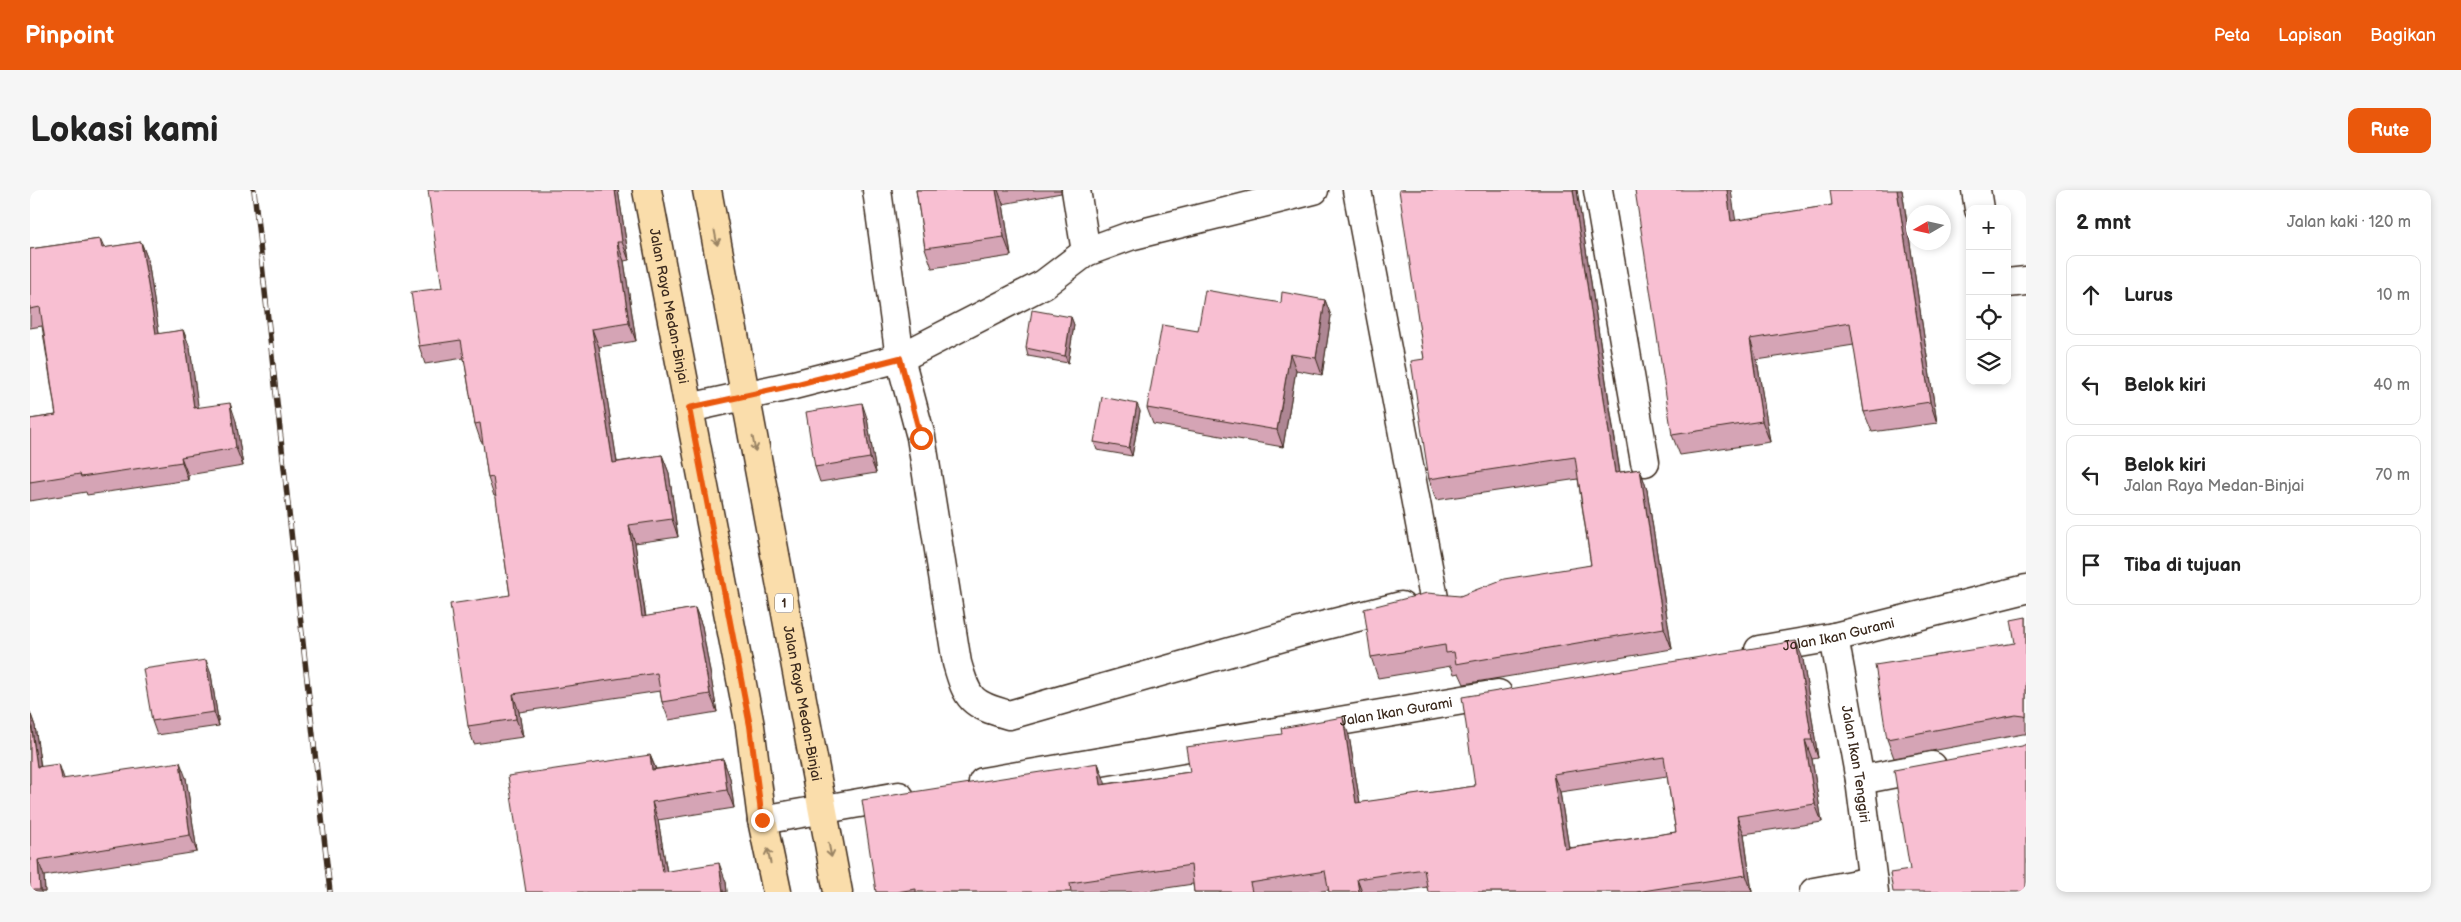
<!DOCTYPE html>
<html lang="id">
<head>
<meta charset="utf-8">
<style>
	body { margin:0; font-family:"Balsamiq Sans",sans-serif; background:#f6f6f6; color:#222 }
	.controls { position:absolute; right:15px; top:15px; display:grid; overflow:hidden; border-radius:10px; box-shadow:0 2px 8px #0003 }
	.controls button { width:45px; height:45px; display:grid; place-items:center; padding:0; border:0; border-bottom:1px solid #e0e0e0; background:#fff; color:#222; font:25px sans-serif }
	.compass { position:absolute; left:1876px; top:15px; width:45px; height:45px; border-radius:50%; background:#fff; box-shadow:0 2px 8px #0003; rotate:261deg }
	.stop { position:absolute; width:15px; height:15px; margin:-11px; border:4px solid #ea580c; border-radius:50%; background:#fff }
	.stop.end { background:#ea580c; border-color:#fff; box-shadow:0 1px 5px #0008 }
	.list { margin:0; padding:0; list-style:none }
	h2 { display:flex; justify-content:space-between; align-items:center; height:65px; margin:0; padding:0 20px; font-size:21px }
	h2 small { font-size:16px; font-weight:400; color:#767676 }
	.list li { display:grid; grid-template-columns:32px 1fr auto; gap:15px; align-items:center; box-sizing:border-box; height:80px; margin:0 10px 10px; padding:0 10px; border:1px solid #e0e0e0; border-radius:10px }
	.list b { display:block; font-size:19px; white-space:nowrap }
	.list p { margin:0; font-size:16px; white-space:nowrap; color:#767676 }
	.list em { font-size:16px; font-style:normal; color:#767676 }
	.icon { flex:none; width:28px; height:28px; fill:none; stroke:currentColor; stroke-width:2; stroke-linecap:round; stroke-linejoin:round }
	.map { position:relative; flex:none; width:1996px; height:702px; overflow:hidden; border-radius:10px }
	header { display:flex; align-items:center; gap:30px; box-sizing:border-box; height:70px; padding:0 25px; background:#ea580c; color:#fff }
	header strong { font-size:24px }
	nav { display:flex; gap:28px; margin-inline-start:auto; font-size:18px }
	.intro { display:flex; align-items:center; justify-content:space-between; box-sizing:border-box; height:120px; padding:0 30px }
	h1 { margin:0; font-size:35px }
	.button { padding:12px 22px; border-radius:10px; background:#ea580c; color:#fff; font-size:18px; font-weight:700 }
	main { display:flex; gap:30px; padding:0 30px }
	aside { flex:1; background:#fff; border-radius:10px; box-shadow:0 2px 8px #0003 }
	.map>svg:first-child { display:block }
</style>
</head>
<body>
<header>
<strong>Pinpoint</strong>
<nav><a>Peta</a><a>Lapisan</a><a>Bagikan</a></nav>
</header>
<div class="intro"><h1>Lokasi kami</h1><a class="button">Rute</a></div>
<main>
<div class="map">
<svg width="1996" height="702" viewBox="0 0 1996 702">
	<rect width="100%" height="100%" fill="#fff"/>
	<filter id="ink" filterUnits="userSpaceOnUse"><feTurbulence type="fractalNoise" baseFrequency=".02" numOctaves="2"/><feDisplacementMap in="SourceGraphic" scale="10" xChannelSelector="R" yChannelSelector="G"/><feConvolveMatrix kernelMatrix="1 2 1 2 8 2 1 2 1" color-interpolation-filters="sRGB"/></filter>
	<g filter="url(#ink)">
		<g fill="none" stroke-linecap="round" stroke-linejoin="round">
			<defs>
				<g id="minor">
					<path d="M847,0l23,168 21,79 36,226c11,38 14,41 52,52l309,-88 83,-21"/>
					<path d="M1046,0l10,62"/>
					<path d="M1327,0l77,408"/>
					<path d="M1568,0l47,272"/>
					<path d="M1946,0l3,19"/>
					<path d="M1977,93l19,-2"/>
					<path d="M659,218l105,-23 106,-27 144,-74 42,-32 44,-16 184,-46"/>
					<path id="s1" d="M1804,447l26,143 14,112"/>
					<path id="s2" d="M1729,460l75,-13 192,-48"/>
					<path d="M1830,590l72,-14"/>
					<path id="s3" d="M953,592l515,-88"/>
					<path d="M732,630l137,-24"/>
					<path d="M1784,702l59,-11"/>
				</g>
				<g id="major">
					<path id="s4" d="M617,0l103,536 12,94 15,72"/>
					<path id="s5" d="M677,0l131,702"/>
				</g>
			</defs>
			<!-- minor casing -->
			<use href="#minor" stroke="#3b2a1e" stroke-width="31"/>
			<!-- major casing -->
			<use href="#major" stroke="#3b2a1e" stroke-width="31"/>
			<!-- minor -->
			<use href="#minor" stroke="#fff" stroke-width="28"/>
			<!-- major -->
			<use href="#major" stroke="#faddab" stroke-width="28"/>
			<defs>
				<path id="rail" d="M224,0l76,702"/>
			</defs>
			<!-- rail casing -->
			<use href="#rail" stroke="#3b2a1e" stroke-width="5.5"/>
			<!-- rail -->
			<use href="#rail" stroke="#fff" stroke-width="4" stroke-dasharray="11" stroke-linecap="butt"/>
		</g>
		<!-- wall -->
		<g fill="#d5a4b5" stroke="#3b2a1e" fill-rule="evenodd">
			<path d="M588,0l11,70 -5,1 12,80 -37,6 18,115 45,-7 7,18 9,64 -43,6 11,74 49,-9 7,18 15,86 -48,8 -7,-18 -2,-11 -141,21 4,25 -49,7 -6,-18 42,-131 -14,-99h-2l-6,-18 -5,-36h-2l-6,-18 -11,-66 -39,6 -6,-18 23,-58z"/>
			<path d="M886,0h145v3l-58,11 8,52 -79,12 -7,-20z"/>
			<path d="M1371,0h176l43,282 20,-3 7,21 25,159 -208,35 -5,-11 -5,1 -3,-8 -73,12 -7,-21 89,-61 131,-31 -13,-86 -142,21 -7,-21 -5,-120z"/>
			<path d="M1872,0l35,233 -65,9 -8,-20 -10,-67 -97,15 13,82 -90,13 -8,-20 64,-214 96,-16z"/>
			<path d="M70,49l4,9 37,-6 7,18 11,74 24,-4 7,18 8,60 38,13 7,45 -55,9v5l-101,15 -1,-3 -56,9v-82l26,-4 -14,-89 -12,2v-79z"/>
			<path d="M1295,110l6,16 -9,59 -26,-5 -13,77 -130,-23 -6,-16 134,-105z"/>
			<path d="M1041,127l3,8 -6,38 -40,-7 -2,-8z"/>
			<path d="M1110,221l-8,45 -35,-6 -3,-8z"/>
			<path d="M837,228l9,55 -56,9 -5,-15z"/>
			<path d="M1996,427v117h-3l-129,24 -7,-19 128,-96z"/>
			<path d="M1773,469l15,99 -6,1 10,63 -78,12 8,58h-324l-1,-5 -29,5h-69v-2l-16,2h-119l-1,-8 -53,8h-264l222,-129 7,21 85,-12 159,-36 11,67 115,-17zM1637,586l9,56 -107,16 -9,-56z"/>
			<path d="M181,484l8,52 -62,9 -5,-14z"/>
			<path d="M0,522l5,14 6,41 23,12 122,-1 11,74 -153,24 1,16h-15z"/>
			<path d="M620,565l6,14 67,-10 7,19 4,30 -76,12 9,52 59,10 1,10h-201z"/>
		</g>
		<!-- shaded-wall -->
		<g fill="#ae8693" stroke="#3b2a1e">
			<path d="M585,0h3l11,70 -7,-18z"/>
			<path d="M966,0h2l5,14 8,52 -7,-19z"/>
			<path d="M1543,0h4l46,304 -8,-21z"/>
			<path d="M1697,0h4l8,52 -8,-21z"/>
			<path d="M1867,0h5l35,233 -7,-21z"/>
			<path d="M111,52l7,18 14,93 -6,-19z"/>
			<path d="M587,52l7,19 12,80 -7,-18z"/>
			<path d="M1295,110l6,16 -9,59 -6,-17z"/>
			<path d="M1041,127l3,8 -6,38 -3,-7z"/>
			<path d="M562,139l7,18 21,134 -7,-18z"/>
			<path d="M153,140l7,18 11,78 -7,-18z"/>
			<path d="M1720,149l7,21 13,82 -8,-21z"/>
			<path d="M1260,164l6,16 -13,77 -6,-17z"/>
			<path d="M200,213l6,18 7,45 -7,-18z"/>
			<path d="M832,213l5,15 9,55 -6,-15z"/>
			<path d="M1107,214l3,7 -8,45 -3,-8z"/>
			<path d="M632,265l7,18 9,64 -6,-18z"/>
			<path d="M151,267l7,18v5l-6,-18z"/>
			<path d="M1610,279l7,21 25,159 -8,-21z"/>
			<path d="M599,335l6,18 13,92 -6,-18z"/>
			<path d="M665,418l7,18 15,86 -7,-18z"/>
			<path d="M1766,451l7,18 15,99 -6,-18z"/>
			<path d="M176,470l5,14 8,52 -5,-14z"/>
			<path d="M483,504l6,18 4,25 -7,-18z"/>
			<path d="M0,522l5,14 8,58 -6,-17z"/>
			<path d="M1313,527l6,19 14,86 -7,-19z"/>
			<path d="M1775,550l7,19 10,63 -7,-18z"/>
			<path d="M620,565l7,18 -5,-3z"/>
			<path d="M693,569l7,19 4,30 -7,-18z"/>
			<path d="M150,572l6,16 11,74 -7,-17z"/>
			<path d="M1068,573l7,19 3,21 -7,-18z"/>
			<path d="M29,574l6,17 -3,-2z"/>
			<path d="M1523,584l7,18 12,75 -7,-18z"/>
			<path d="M622,612l6,18 12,71 -7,-19z"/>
			<path d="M1707,626l7,18 8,58 -6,-17z"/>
			<path d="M8,670l6,16 1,16h-4l-1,-2z"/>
			<path d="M689,673l7,19 1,10h-4z"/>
			<path d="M1327,689l5,13h-3z"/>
		</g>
		<!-- building -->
		<g fill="#f8bfd2" stroke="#3b2a1e" fill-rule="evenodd">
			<path d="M398,0h187l7,52h-5l12,81 -37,6 21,134 49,-8 10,64 -43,6 13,92 53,-9 15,86 -48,8 -5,-29 -144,21 3,25 -48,7 -18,-122 60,-9 -17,-118 -5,1 -8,-55 -5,1 -14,-84 -42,6 -8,-54 31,-4z"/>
			<path d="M886,0h80l8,47 -79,11z"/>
			<path d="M1369,0h174l42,283 25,-4 24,159 -208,36 -2,-12 -8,1 -1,-8 -74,12 -7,-48 63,-16 33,3 44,-17 87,-14 -16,-108 -146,22 -18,-118 13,-2z"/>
			<path d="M1605,0h92l4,31 101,-16 -2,-15h67l33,212 -66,10 -14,-89 -100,16 12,82 -90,14z"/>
			<path d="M70,49l2,9 39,-6 15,92 27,-4 11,78 36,-5 6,45 -55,9 1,5 -101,15 -1,-3 -50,8v-63l26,-4 -16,-108 -10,2v-60z"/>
			<path d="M1175,100l76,13 1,-11 43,8 -9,58 -26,-4 -13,76 -130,-22 15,-83 36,6z"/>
			<path d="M1002,120l39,7 -6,39 -39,-8z"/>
			<path d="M1072,207l35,7 -8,44 -35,-6z"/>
			<path d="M832,213l8,55 -55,9 -9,-55z"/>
			<path d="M1996,427v100l-2,-1 -8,-1 -129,24 -12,-74 140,-22 -4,-23z"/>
			<path d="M1766,451l16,99h-7l10,64 -78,12 9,59 -110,17h-208l-4,-23 -67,10 2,13h-30l-4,-21 -75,12 2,9h-58l-3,-27 -121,18 1,9h-155v-3l-20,3h-20l-14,-92 236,-37 3,22 89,-13 -4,-25 96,-13 -1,-6 62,-11 13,86 119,-17 -13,-89zM1634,567l12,75 -111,17 -12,-75z"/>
			<path d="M176,470l8,52 -62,9 -9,-52z"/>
			<path d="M0,526l7,51 22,-3 3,15 118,-17 10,73 -152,25 2,30h-10z"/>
			<path d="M1996,554v148h-133l-3,-19 20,-3 -16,-100 128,-24z"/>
			<path d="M620,565l2,15 71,-11 4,31 -75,12 11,70 56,-9 4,29h-197l-18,-116z"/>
		</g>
		<!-- one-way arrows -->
		<defs><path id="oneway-shaft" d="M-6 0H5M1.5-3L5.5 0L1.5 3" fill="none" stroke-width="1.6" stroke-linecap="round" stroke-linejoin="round" transform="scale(1.25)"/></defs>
		<g stroke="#9a8464">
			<use href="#oneway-shaft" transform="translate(686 48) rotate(79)"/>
			<use href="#oneway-shaft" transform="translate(724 254) rotate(79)"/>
			<use href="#oneway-shaft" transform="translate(800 660) rotate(79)"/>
			<use href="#oneway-shaft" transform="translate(739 666) rotate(-102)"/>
		</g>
	</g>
	<g fill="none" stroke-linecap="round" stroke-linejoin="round" filter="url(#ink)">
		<!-- route -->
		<path stroke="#ea580c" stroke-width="6" d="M732,630l-12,-94 -61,-318 105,-23 106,-27 21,80"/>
	</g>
	<g text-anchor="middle" stroke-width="4.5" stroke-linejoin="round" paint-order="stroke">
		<!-- shield labels -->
		<rect fill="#fff" stroke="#766a62" stroke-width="1" x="745" y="403.5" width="18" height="19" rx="4"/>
		<g font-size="12" font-weight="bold" fill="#3b2a1e">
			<text x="754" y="417">1</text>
		</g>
		<!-- street labels -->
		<g font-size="14" fill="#3b2a1e" stroke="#fff">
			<text dy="5" stroke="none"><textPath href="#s4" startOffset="118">Jalan Raya Medan-Binjai</textPath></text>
			<text dy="5" stroke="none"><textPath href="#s2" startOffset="81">Jalan Ikan Gurami</textPath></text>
			<text dy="5" stroke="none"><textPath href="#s5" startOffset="522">Jalan Raya Medan-Binjai</textPath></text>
			<text dy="5" stroke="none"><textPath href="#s3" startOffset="419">Jalan Ikan Gurami</textPath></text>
			<text dy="5" stroke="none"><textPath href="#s1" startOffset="129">Jalan Ikan Tenggiri</textPath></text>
		</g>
	</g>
</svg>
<div class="controls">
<button>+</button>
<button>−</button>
<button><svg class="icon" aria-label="locate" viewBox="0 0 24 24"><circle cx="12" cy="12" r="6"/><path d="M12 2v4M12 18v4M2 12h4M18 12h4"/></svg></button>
<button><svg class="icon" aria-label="layers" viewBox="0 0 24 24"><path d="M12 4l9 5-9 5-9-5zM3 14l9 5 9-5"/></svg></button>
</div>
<svg class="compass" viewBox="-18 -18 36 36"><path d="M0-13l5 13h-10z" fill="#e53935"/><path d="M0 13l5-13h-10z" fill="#767676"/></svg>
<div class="stop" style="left:891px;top:248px"></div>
<div class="stop end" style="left:732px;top:630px"></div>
</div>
<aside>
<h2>2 mnt<small>Jalan kaki · 120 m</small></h2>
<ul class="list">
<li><svg class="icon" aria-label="ahead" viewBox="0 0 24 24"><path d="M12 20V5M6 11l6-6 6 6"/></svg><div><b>Lurus</b></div><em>10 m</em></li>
<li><svg class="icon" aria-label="left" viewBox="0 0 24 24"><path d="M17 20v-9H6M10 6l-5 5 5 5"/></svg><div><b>Belok kiri</b></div><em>40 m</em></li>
<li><svg class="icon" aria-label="left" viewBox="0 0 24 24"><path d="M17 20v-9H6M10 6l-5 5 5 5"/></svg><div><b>Belok kiri</b><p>Jalan Raya Medan-Binjai</p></div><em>70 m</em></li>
<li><svg class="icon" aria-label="arrive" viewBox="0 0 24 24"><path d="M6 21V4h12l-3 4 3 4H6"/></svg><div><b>Tiba di tujuan</b></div></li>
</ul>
</aside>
</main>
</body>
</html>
